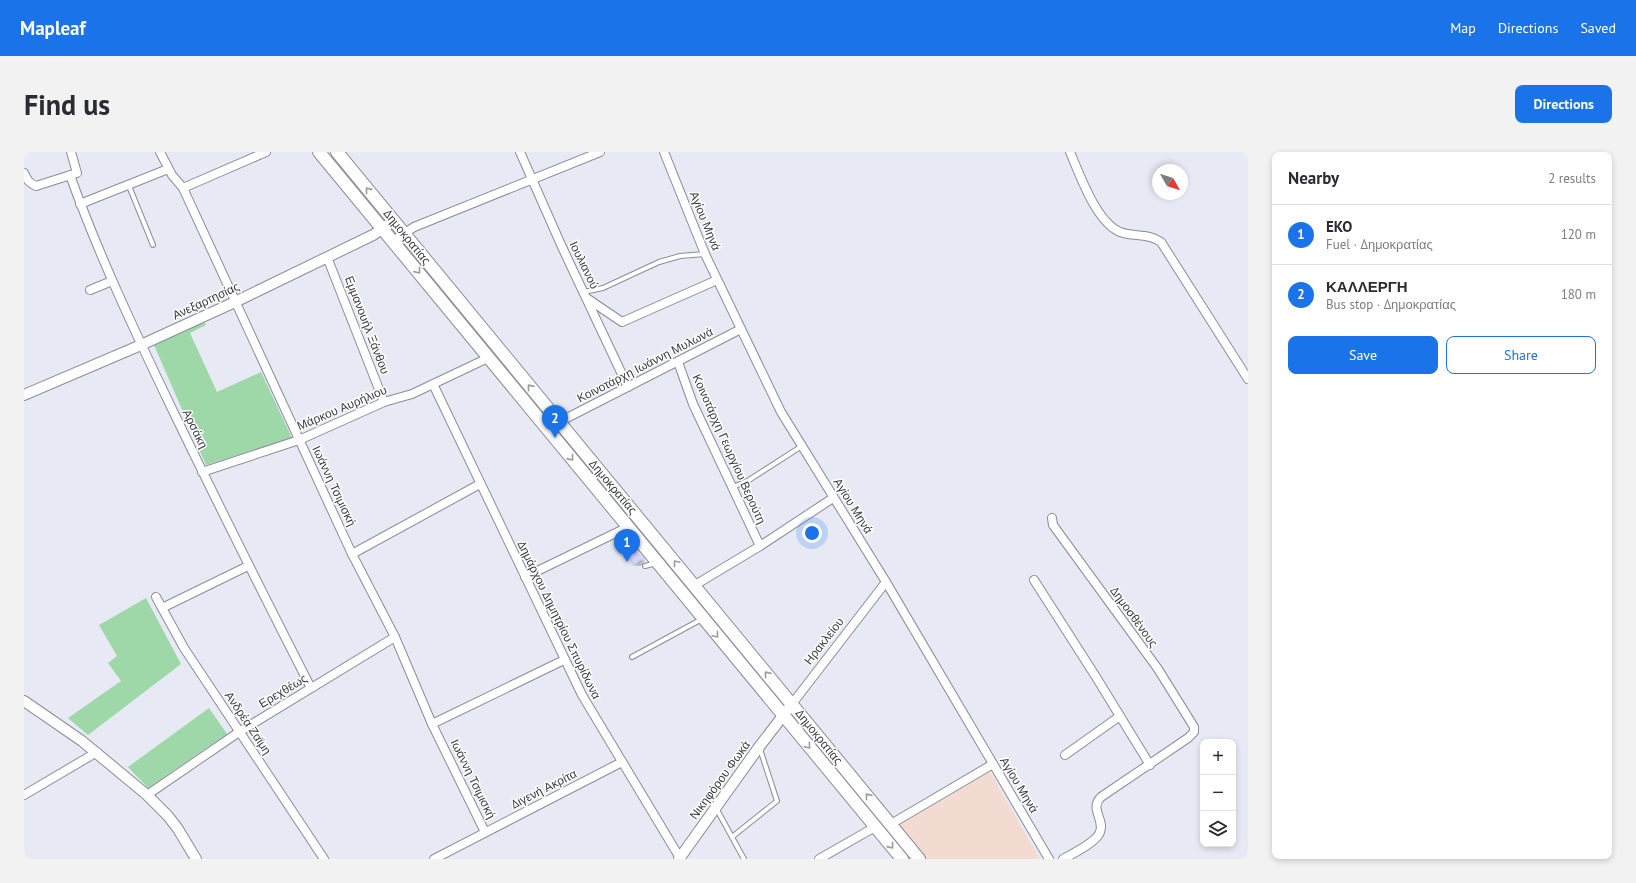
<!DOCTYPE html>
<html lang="en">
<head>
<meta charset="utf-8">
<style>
	body { margin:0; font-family:"PT Sans",sans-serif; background:#f2f2f3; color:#2b2b33 }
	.controls { position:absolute; right:12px; bottom:12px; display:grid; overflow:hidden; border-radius:8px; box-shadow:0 2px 6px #0003 }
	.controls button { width:36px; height:36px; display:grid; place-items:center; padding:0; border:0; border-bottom:1px solid #e1e1e2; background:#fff; color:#2b2b33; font:20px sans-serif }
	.compass { position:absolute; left:1128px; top:12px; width:36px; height:36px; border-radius:50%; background:#fff; box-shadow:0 2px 6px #0003; rotate:129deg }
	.you { position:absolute; left:788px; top:381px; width:14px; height:14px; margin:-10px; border:3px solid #fff; border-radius:50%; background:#1a73e8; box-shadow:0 0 0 6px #1a73e833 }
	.badge { display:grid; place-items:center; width:26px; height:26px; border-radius:50%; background:#1a73e8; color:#fff; font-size:13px; font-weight:700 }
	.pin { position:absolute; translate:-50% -33px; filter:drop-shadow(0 1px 2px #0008) }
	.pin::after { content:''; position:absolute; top:21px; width:14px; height:12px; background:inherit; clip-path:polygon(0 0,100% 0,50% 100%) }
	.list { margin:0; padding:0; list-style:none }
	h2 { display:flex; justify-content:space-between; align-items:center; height:52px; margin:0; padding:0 16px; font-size:17px }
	h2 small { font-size:13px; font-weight:400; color:#7c7c81 }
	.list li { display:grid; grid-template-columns:26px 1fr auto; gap:12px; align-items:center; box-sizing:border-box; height:60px; padding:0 16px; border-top:1px solid #e1e1e2 }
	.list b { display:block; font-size:15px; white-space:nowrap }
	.list p { margin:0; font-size:13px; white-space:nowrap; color:#7c7c81 }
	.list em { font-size:13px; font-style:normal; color:#7c7c81 }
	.actions { display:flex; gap:8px; padding:12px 16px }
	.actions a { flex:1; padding:9px 0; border:1px solid #1a73e8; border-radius:8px; text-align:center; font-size:14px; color:#1a73e8 }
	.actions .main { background:#1a73e8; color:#fff }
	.icon { flex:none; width:22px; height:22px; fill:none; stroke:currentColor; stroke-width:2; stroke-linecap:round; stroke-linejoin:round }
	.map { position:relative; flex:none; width:1224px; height:707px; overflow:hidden; border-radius:8px }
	header { display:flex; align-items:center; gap:24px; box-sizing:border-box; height:56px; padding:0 20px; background:#1a73e8; color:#fff }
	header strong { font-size:19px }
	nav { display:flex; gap:22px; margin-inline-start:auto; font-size:14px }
	.intro { display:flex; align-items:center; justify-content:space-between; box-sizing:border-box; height:96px; padding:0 24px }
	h1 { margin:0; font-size:28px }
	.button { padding:10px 18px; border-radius:8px; background:#1a73e8; color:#fff; font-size:14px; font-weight:700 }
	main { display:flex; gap:24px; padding:0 24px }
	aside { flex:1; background:#fff; border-radius:8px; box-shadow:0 2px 6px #0003 }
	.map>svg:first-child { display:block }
</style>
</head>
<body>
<header>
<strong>Mapleaf</strong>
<nav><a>Map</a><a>Directions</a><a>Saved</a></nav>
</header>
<div class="intro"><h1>Find us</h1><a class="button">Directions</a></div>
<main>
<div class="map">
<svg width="1224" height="707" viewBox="0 0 1224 707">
	<defs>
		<filter id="shadow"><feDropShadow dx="2.5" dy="4.5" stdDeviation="2" flood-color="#0004"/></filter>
	</defs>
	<rect width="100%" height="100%" fill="#e7eaf5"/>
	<!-- commercial -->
	<path fill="#f3dbd2" d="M966,620l50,87h-116l-27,-33z"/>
	<!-- green -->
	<g fill="#9ed8a9">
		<path d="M180,170l2,3 -16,8 27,59 44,-20 31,66 -86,27 -52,-120z"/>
		<path d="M122,446l35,66 -93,71 -20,-17 53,-37 -13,-18 9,-7 -18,-31z"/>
		<path d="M185,556l18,26 -79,54 -20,-21z"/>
	</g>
	<!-- building -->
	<path fill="#d4d1fa" filter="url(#shadow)" d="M610,396l9,10 -8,6 -8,-10z"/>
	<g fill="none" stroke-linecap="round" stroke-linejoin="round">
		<defs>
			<g id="service">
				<path d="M105,34l24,59"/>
				<path d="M560,140l19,-4 56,-26 21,-6 25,-2"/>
				<path d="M709,335l16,-7 53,-34"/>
				<path d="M600,390l8,-10"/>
				<path d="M621,414l11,-3"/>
				<path d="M608,505l70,-38"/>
				<path d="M692,656l28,51"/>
				<path d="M708,685l45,-36 -17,-52"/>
			</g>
			<g id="minor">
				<path d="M136,0l12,23 11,13 169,366 43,83 37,87 53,108"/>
				<path d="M496,0l42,95 66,140"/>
				<path d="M640,0l41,102 76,158 105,170 163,277"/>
				<path d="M1046,0c10,23 26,70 50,80 14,5 28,1 41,10l87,137"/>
				<path d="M0,21c3,7 5,10 12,13l41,-13 -6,-21"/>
				<path d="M46,23c29,81 66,159 103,236 45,93 91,185 138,277"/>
				<path d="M159,36l83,-36"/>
				<path d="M56,52l88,-35"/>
				<path d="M369,89l21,-14 186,-75"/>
				<path d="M303,105l57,145"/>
				<path d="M66,138l22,-9"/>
				<path d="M564,147l34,23 95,-42"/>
				<path d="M654,210l15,42 67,142"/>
				<path d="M409,232l149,311 98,163"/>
				<path d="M535,270l182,-93"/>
				<path d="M178,320l97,-32 85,-38 28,-8 76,-36"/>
				<path d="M1028,366l1,7 105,144 36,58v5l-6,6 -87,59c-12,12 4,22 -1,35 -3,10 -28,22 -37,27"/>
				<path d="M328,402l128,-70"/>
				<path d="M501,425l103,-50"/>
				<path d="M1010,428l62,97 54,88"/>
				<path d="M671,433l65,-39 73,-48"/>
				<path d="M132,445l28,51 140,211"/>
				<path d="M138,456l86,-42"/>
				<path d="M768,552l94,-122"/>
				<path d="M408,572l132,-64"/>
				<path d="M1041,603l55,-39"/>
				<path d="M0,643l73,-43"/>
				<path d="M123,643l92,-63 156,-95"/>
				<path d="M867,672l102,-60"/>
				<path d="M410,707l188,-97"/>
				<path d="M795,707l56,-32"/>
			</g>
			<g id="tertiary">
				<path d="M0,243l117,-50 94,-43 138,-67 16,-11"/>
				<path d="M0,549l58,40 65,54 21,21 10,13 18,30"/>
				<path d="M655,707l80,-112 33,-43"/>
			</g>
			<g id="secondary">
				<path d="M295,0l583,707"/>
				<path d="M313,0l582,707"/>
			</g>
		</defs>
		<!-- service casing -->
		<use href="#service" stroke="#8a8d97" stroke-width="6"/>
		<!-- minor casing -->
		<use href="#minor" stroke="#8a8d97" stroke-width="10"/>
		<!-- tertiary casing -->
		<use href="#tertiary" stroke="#8a8d97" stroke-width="12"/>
		<!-- secondary casing -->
		<use href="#secondary" stroke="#8a8d97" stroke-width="14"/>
		<!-- service -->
		<use href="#service" stroke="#fff" stroke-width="4"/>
		<!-- minor -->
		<use href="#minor" stroke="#fff" stroke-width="8"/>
		<!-- tertiary -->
		<use href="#tertiary" stroke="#fff" stroke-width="10"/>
		<!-- secondary -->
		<use href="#secondary" stroke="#fff" stroke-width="12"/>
	</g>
	<!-- one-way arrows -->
	<defs><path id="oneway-chevron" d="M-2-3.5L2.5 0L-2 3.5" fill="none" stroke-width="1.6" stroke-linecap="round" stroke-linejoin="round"/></defs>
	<g stroke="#9c9c9e">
		<use href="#oneway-chevron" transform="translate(344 38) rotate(-129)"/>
		<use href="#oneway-chevron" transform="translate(394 119) rotate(51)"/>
		<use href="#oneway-chevron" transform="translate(506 235) rotate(-129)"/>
		<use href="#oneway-chevron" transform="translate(547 306) rotate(51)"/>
		<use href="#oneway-chevron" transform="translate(652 411) rotate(-130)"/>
		<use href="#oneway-chevron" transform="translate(692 483) rotate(50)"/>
		<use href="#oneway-chevron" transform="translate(743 522) rotate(-129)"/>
		<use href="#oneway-chevron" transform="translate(784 594) rotate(50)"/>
		<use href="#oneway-chevron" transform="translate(844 644) rotate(-129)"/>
		<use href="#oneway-chevron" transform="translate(867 694) rotate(51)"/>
	</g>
	<g text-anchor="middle" stroke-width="3" stroke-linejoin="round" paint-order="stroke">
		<!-- street labels -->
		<g font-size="12" fill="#393a3e" stroke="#fff">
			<text transform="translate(681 69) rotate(68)" y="4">Αγίου Μηνά</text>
			<text transform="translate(383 85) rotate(51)" y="4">Δημοκρατίας</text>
			<text transform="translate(560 113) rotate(64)" y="4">Ιουλιανού</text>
			<text transform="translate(182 149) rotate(-25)" y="4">Ανεξαρτησίας</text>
			<text transform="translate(343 173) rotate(69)" y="4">Εμμανουήλ Ξάνθου</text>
			<text transform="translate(621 213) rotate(-27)" y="4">Κοινοτάρχη Ιωάννη Μυλωνά</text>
			<text transform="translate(318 256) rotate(-23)" y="4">Μάρκου Αυρήλιου</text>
			<text transform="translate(171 277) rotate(64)" y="4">Αρσάκη</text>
			<text transform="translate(705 297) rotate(66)" y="4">Κοινοτάρχη Γεωργίου Βερούτη</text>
			<text transform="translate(310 334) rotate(65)" y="4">Ιωάννη Τσιμισκή</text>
			<text transform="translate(589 335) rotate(50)" y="4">Δημοκρατίας</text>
			<text transform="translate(829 354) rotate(58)" y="4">Αγίου Μηνά</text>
			<text transform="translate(1110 465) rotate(54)" y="4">Δημοσθένους</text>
			<text transform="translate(535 468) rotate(64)" y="4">Δημάρχου Δημητρίου Σπυρίδωνα</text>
			<text transform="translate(800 489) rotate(-52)" y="4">Ηρακλείου</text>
			<text transform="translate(259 539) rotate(-31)" y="4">Ερεχθέως</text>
			<text transform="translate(224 571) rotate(56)" y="4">Ανδρέα Ζαϊμη</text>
			<text transform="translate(795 585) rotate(51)" y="4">Δημοκρατίας</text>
			<text transform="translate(449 627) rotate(64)" y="4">Ιωάννη Τσιμισκή</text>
			<text transform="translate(696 628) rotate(-54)" y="4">Νικηφόρου Φωκά</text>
			<text transform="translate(995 633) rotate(59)" y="4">Αγίου Μηνά</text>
			<text transform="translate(520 637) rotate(-27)" y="4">Διγενή Ακρίτα</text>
		</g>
	</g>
</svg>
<div class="controls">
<button>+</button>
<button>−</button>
<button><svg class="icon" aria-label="layers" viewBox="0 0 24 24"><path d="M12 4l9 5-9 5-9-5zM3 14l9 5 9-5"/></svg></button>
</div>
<svg class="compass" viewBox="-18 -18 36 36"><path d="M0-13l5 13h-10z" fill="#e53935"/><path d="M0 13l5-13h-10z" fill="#7c7c81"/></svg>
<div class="you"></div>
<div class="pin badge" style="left:603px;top:410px">1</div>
<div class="pin badge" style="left:531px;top:286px">2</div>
</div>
<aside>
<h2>Nearby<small>2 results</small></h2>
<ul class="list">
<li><span class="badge">1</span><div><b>EKO</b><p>Fuel · Δημοκρατίας</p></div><em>120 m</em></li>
<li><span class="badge">2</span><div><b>ΚΑΛΛΕΡΓΗ</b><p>Bus stop · Δημοκρατίας</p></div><em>180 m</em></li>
</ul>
<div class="actions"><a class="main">Save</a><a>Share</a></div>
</aside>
</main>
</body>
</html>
